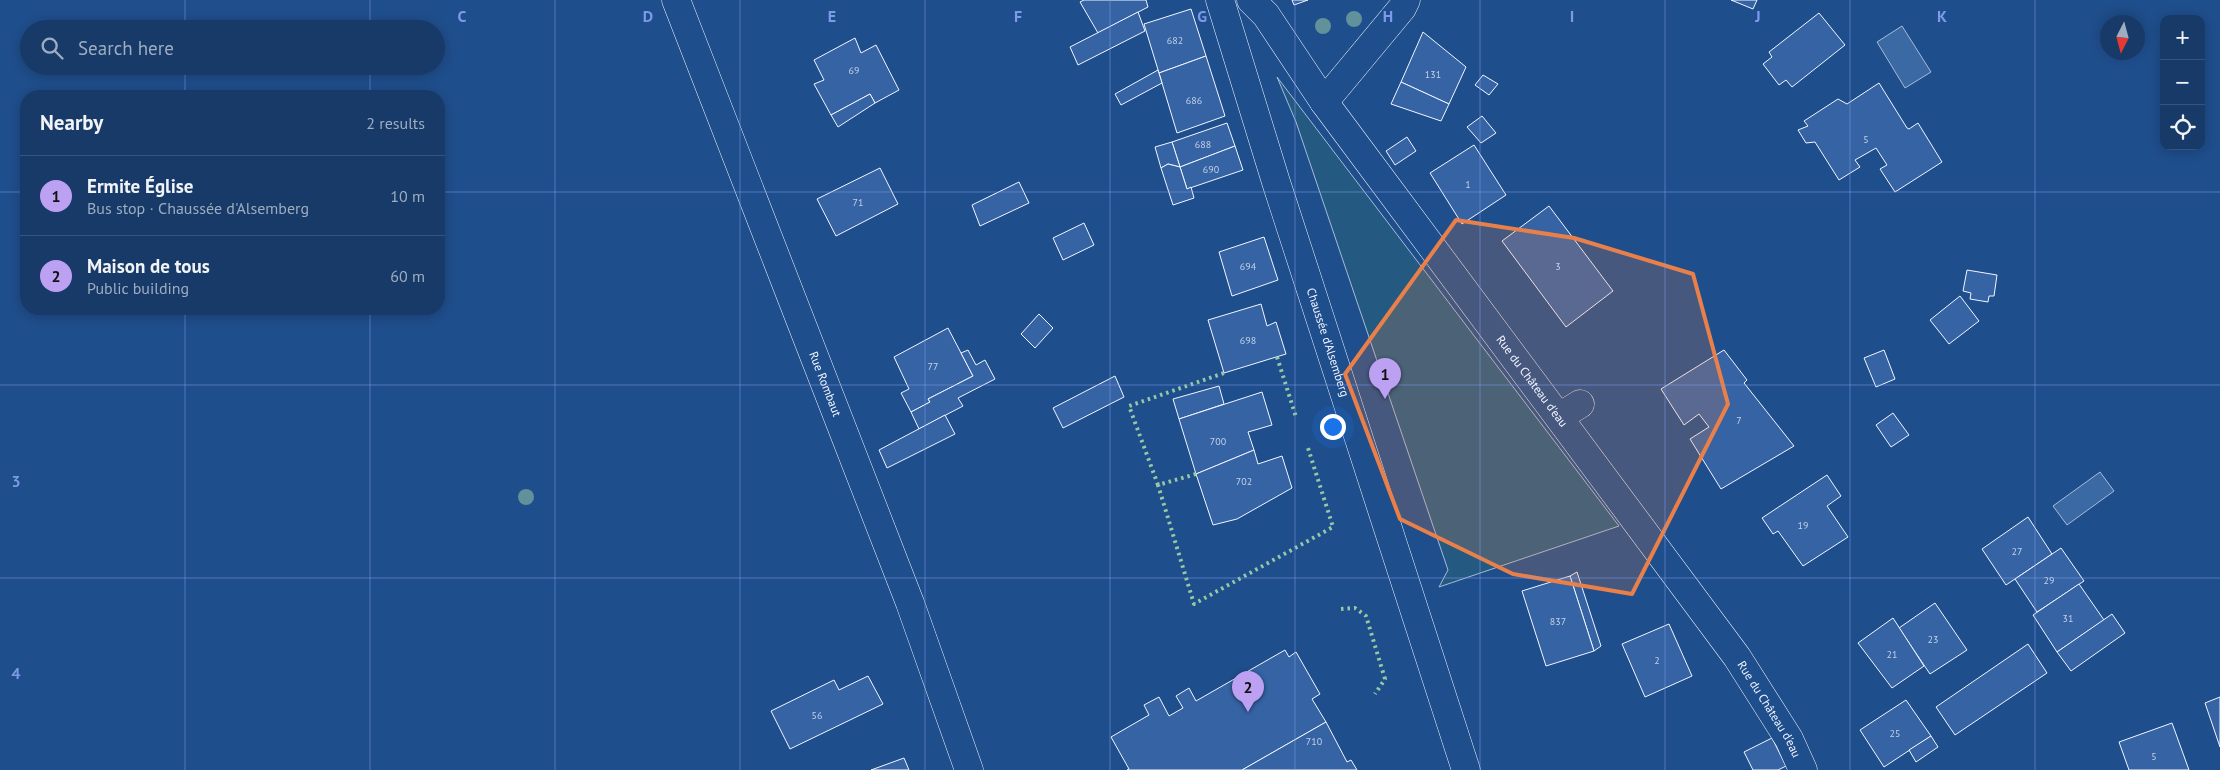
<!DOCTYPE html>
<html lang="en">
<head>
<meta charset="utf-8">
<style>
	body { margin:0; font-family:"PT Sans",sans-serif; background:#244571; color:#f1f3f6 }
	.controls { position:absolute; right:15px; top:15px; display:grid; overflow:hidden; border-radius:10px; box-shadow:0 2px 12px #0003 }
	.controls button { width:45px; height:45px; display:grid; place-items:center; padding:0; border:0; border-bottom:1px solid #36547d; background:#173a69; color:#f1f3f6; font:25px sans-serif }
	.compass { position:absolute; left:2100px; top:15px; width:45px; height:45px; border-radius:50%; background:#173a69; box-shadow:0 2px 12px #0003; rotate:186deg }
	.you { position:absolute; left:1332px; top:426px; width:18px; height:18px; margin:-12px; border:4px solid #fff; border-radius:50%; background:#1a73e8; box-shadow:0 0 0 8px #1a73e833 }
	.badge { display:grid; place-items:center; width:32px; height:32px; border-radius:50%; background:#bca0f2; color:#111; font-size:16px; font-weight:700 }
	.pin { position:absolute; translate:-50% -41px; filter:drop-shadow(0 1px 2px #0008) }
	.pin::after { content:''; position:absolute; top:26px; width:18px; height:15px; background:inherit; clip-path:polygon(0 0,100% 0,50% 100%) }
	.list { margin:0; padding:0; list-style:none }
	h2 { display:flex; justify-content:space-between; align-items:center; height:65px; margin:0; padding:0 20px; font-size:21px }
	h2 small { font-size:16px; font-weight:400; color:#9eadc0 }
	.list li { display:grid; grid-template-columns:32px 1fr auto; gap:15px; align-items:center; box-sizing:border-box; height:80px; padding:0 20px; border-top:1px solid #36547d }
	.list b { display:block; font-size:19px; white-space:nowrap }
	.list p { margin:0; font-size:16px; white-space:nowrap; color:#9eadc0 }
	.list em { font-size:16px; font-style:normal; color:#9eadc0 }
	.icon { flex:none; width:28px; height:28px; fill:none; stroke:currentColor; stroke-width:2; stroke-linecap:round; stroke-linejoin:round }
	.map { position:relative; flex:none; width:2220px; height:770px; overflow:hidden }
	.search { position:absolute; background:#173a69; box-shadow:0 2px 12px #0003; left:20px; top:20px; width:425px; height:55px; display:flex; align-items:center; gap:12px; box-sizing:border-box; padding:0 18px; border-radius:28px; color:#9eadc0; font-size:19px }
	.panel { position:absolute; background:#173a69; box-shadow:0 2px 12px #0003; left:20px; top:90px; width:425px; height:225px; border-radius:20px }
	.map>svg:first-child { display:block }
</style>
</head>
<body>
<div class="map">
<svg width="2220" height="770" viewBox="0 0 2220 770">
	<rect width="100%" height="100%" fill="#1f4e8c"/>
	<!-- green -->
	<path fill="#245a82" stroke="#a8bbd7" d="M1277,77l342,449 -180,61 9,-17 -152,-448z"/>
	<!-- water -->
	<g fill="#3b69a3" stroke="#a8bbd7">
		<path d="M1902,26l29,46 -26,16 -28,-46z"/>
		<path d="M2100,472l14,19 -47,34 -14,-19z"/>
	</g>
	<!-- building -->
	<g fill="#3563a3" stroke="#f2f6ff">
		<path d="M1084,0h62l2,7 -50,26 -18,-31z"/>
		<path d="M1292,0h16l-14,5z"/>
		<path d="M1731,0h26l-4,9z"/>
		<path d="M1191,9l15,47 -47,17 -15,-49z"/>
		<path d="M1138,12l7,19 -67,34 -8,-18z"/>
		<path d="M1819,13l26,32 -53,42 -6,-7 -7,5 -16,-21 9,-7 -3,-5z"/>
		<path d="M1423,32l43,35 -17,37 -48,-22z"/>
		<path d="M855,38l6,15 15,-8 23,45 -24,13 -5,-9 -39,21 -17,-31 10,-4 -10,-20z"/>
		<path d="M1206,56l19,60 -48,17 -18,-60z"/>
		<path d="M1158,70l4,13 -41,22 -6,-11z"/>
		<path d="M1483,75l15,9 -9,11 -14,-10z"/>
		<path d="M1401,82l48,22 -8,17 -50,-17z"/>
		<path d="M1879,83l28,45 2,1 9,-6 24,39 -47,30 -15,-23 7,-4 -11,-17 -21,12 5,7 -21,13 -24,-38 -9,1 -8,-13 10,-4 -4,-5 34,-22 9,5z"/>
		<path d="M870,94l5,9 -37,24 -7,-12z"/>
		<path d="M1482,116l14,17 -15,10 -14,-16z"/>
		<path d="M1227,123l8,23 -55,21 -8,-25z"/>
		<path d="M1407,137l9,14 -21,14 -9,-14z"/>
		<path d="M1172,142l8,25 -12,-3 -7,4 -6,-21z"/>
		<path d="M1474,145l32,50 -44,29 -32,-51z"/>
		<path d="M1235,146l8,24 -56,19 -7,-22z"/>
		<path d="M1168,164l12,3 7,22 4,-2 3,11 -21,7 -12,-37z"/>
		<path d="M880,168l18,36 -62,32 -19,-37z"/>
		<path d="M1019,182l10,21 -49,23 -8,-21z"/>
		<path d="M1549,206l64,85 -47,36 -64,-86z"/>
		<path d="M1084,223l10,22 -31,15 -10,-22z"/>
		<path d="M1264,237l14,43 -46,16 -13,-44z"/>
		<path d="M1967,270l30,5 -3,21h-5l-1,6 -18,-3 1,-6 -8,-2z"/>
		<path d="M1960,296l19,25 -30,23 -19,-24z"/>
		<path d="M1261,304l6,22 9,-4 10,32 -62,19 -16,-53z"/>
		<path d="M1039,314l14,14 -18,20 -14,-14z"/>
		<path d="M948,328l25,48 -45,23 2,3 -19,10 -10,-19 8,-4 -15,-32z"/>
		<path d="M968,350l8,15 9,-5 10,19 -37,19 5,8 -44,23 -8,-17 19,-10 -2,-3 45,-23 -12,-23z"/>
		<path d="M1724,350l23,30 -3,3 50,63 -73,43 -31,-50 19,-12 -10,-13 -15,11 -23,-36z"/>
		<path d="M1884,350l11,29 -19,8 -12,-29z"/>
		<path d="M1115,376l9,21 -61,31 -10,-20z"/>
		<path d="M1219,386l5,18 -45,15 -6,-20z"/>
		<path d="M1262,392l10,33 -24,7 6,18 -58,24 -17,-55z"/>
		<path d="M1893,413l16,22 -18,12 -15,-22z"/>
		<path d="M945,415l10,19 -68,34 -8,-18z"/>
		<path d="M1254,450l4,14 24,-8 10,32 -55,31 -24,6 -17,-51z"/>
		<path d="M1827,475l14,21 -14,10 21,31 -45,29 -25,-35 -5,3 -11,-16z"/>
		<path d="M2028,517l24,37 -46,31 -24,-36z"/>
		<path d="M2061,548l23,33 -47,31 -22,-33z"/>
		<path d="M1577,572l24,74 -7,5 -24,-75z"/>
		<path d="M1570,576l24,75 -48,15 -24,-75z"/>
		<path d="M2079,584l25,36 -47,32 -24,-37z"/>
		<path d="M1935,603l32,47 -37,24 -31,-46z"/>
		<path d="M2112,614l13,19 -54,38 -14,-19z"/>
		<path d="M1893,618l31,48 -32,22 -34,-45z"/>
		<path d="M1669,624l23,52 -47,21 -23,-53z"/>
		<path d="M2028,644l19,29 -92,62 -19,-28z"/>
		<path d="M1285,650l4,7 7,-5 24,42 -8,5 14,23 -84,48h-115l2,-1 -18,-32 38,-22 -5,-10 15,-8 10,19 14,-8 -7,-12 13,-8 7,13z"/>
		<path d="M868,676l15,28 -93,45 -19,-38 63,-31 5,10z"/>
		<path d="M2220,697v50l-15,-44z"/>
		<path d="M1906,700l25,36 -47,31 -24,-37z"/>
		<path d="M1326,722l21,40 4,-2 6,10h-115z"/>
		<path d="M2172,723l17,47h-60l-10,-28z"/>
		<path d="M1931,736l7,11 -22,15 -7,-12z"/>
		<path d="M1772,738l14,28 -8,4h-25l-9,-18z"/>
		<path d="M904,758l5,12h-38z"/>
	</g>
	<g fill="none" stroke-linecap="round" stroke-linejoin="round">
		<defs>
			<g id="minor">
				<path id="s1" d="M676,0l234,603 59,167"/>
				<path id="s2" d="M1251,0l15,15 58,87 413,555 52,82 14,31"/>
				<path d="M1324,102l78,-94 4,-8"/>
				<path d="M1559,417l21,-13"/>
			</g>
			<g id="major">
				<path id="s3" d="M1220,0l56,182 190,588"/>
			</g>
		</defs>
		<!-- minor casing -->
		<use href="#minor" stroke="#f2f6ff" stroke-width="29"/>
		<!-- major casing -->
		<use href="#major" stroke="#f2f6ff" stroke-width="29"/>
		<!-- minor -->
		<use href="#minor" stroke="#1f4e8c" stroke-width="28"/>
		<!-- major -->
		<use href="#major" stroke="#1f4e8c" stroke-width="28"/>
		<!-- hedge -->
		<g stroke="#97c8a6" stroke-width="4" stroke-dasharray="2.5 4" stroke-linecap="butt">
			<path d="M1277,357l19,60"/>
			<path d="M1196,474l-38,11 36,119 139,-77 -25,-79"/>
			<path d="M1158,485l-29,-79 95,-33"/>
			<path d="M1341,609l14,-1 11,8 19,63 -10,15"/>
		</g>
	</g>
	<!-- trees -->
	<g fill="#61919a">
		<circle cx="1354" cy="19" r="8"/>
		<circle cx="1323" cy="26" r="8"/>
		<circle cx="526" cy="497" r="8"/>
	</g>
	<!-- marked area -->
	<path fill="#ea8049" fill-opacity="0.2" stroke="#ea8049" stroke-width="4" stroke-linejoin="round" d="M1456,220l118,18 119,36 35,130 -96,190 -119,-20 -113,-55 -55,-145z"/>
	<!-- grid -->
	<path fill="none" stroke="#7d9aea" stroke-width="1" stroke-opacity="0.55" d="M185,0v29M370,0v29M555,0v770M740,0v770M925,0v770M1110,0v770M1295,0v770M1480,0v770M1665,0v770M1850,0v770M2035,0v770M185,66v30M370,66v30M0,192h26M439,192h1781M185,309v461M370,309v461M0,385h2220M0,578h2220"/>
	<g text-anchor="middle" stroke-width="4" stroke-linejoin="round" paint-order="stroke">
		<!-- number labels -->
		<g font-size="10" fill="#c3d1e8">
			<text x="1175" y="44">682</text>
			<text x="854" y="74">69</text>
			<text x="1433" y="78">131</text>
			<text x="1194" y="104">686</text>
			<text x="1866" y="143">5</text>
			<text x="1203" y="148">688</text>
			<text x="1211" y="173">690</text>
			<text x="1468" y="188">1</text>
			<text x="858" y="206">71</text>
			<text x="1248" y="270">694</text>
			<text x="1558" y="270">3</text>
			<text x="1248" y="344">698</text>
			<text x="933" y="370">77</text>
			<text x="1739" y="424">7</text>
			<text x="1218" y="445">700</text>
			<text x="1244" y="485">702</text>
			<text x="1803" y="529">19</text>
			<text x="2017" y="555">27</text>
			<text x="2049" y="584">29</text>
			<text x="2068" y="622">31</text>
			<text x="1558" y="625">837</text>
			<text x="1933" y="643">23</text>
			<text x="1892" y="658">21</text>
			<text x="1657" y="664">2</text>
			<text x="817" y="719">56</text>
			<text x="1895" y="737">25</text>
			<text x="1314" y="745">710</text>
			<text x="2154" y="760">5</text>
		</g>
		<!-- street labels -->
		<g font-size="12" fill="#f2f6ff" stroke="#1f4e8c">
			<text dy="4" stroke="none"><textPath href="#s3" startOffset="359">Chaussée d'Alsemberg</textPath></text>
			<text dy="4" stroke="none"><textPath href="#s2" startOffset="474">Rue du Château d'eau</textPath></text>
			<text dy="4" stroke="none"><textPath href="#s1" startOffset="412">Rue Rombaut</textPath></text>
			<text dy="4" stroke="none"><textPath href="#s2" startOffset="879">Rue du Château d'eau</textPath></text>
		</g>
	</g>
	<g font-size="16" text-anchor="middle" font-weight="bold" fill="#7d9aea" stroke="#1f4e8c" stroke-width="4" stroke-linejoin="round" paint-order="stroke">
		<text x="462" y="22">C</text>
		<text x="648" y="22">D</text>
		<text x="832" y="22">E</text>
		<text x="1018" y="22">F</text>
		<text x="1202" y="22">G</text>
		<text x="1388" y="22">H</text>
		<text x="1572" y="22">I</text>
		<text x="1758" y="22">J</text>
		<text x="1942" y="22">K</text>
		<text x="16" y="487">3</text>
		<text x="16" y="679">4</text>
	</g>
</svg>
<div class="controls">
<button>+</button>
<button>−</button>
<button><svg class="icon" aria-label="locate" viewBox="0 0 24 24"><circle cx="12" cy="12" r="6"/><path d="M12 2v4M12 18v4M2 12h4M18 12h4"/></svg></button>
</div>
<svg class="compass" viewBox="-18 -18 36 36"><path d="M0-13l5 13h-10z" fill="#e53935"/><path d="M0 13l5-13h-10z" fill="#9eadc0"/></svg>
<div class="you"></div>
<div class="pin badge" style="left:1385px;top:399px">1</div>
<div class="pin badge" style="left:1248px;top:712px">2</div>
<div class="search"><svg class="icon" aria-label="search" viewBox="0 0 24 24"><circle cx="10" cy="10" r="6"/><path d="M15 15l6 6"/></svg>Search here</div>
<section class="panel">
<h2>Nearby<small>2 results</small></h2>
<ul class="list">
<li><span class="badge">1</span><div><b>Ermite Église</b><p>Bus stop · Chaussée d'Alsemberg</p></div><em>10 m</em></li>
<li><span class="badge">2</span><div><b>Maison de tous</b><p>Public building</p></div><em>60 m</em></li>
</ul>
</section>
</div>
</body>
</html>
